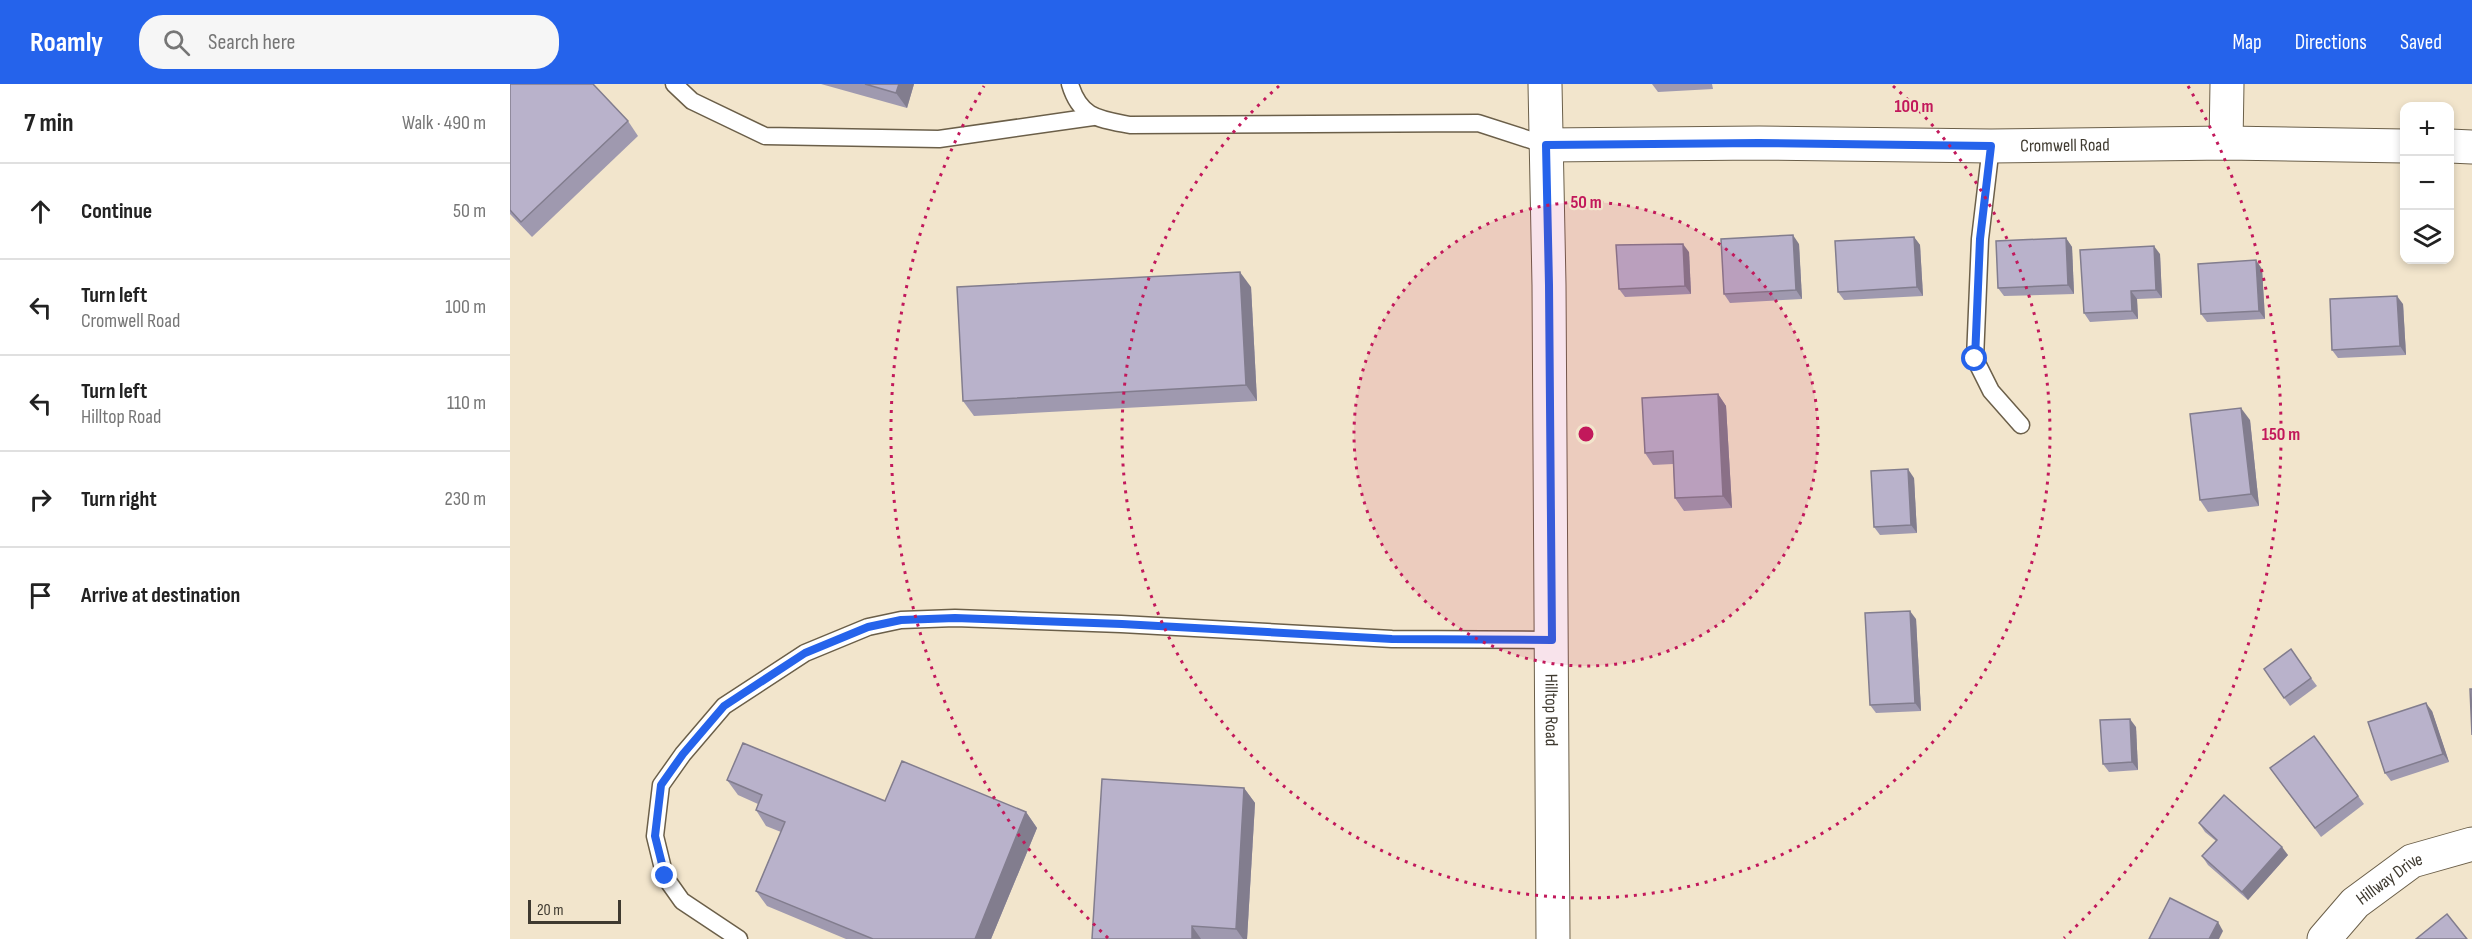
<!DOCTYPE html>
<html lang="en">
<head>
<meta charset="utf-8">
<style>
	body { margin:0; font-family:"Sofia Sans Condensed",sans-serif; background:#f6f6f6; color:#222 }
	.controls { position:absolute; right:18px; top:18px; display:grid; overflow:hidden; border-radius:12px; box-shadow:0 3px 9px #0003 }
	.controls button { width:54px; height:54px; display:grid; place-items:center; padding:0; border:0; border-bottom:2px solid #e0e0e0; background:#fff; color:#222; font:30px sans-serif }
	.scale { position:absolute; left:18px; bottom:15px; width:93px; box-sizing:border-box; padding-left:6px; border:3px solid #3f3a30; border-top:0; font-size:16px; line-height:21px; white-space:nowrap; color:#3f3a30; -webkit-text-stroke:4px #f2e5cc; paint-order:stroke }
	.stop { position:absolute; width:18px; height:18px; margin:-14px; border:4px solid #2563eb; border-radius:50%; background:#fff }
	.stop.end { background:#2563eb; border-color:#fff; box-shadow:0 2px 6px #0008 }
	.list { margin:0; padding:0; list-style:none }
	h2 { display:flex; justify-content:space-between; align-items:center; height:78px; margin:0; padding:0 24px; font-size:26px }
	h2 small { font-size:20px; font-weight:400; color:#767676 }
	.list li { display:grid; grid-template-columns:39px 1fr auto; gap:18px; align-items:center; box-sizing:border-box; height:96px; padding:0 24px; border-top:2px solid #e0e0e0 }
	.list b { display:block; font-size:22px; white-space:nowrap }
	.list p { margin:0; font-size:20px; white-space:nowrap; color:#767676 }
	.list em { font-size:20px; font-style:normal; color:#767676 }
	.icon { flex:none; width:33px; height:33px; fill:none; stroke:currentColor; stroke-width:2; stroke-linecap:round; stroke-linejoin:round }
	.map { position:relative; flex:none; width:1962px; height:855px; overflow:hidden }
	header { display:flex; align-items:center; gap:36px; box-sizing:border-box; height:84px; padding:0 30px; background:#2563eb; color:#fff }
	header strong { font-size:28px }
	nav { display:flex; gap:33px; margin-inline-start:auto; font-size:21px }
	.search { width:420px; height:54px; background:#f6f6f6; display:flex; align-items:center; gap:15px; box-sizing:border-box; padding:0 21px; border-radius:24px; color:#767676; font-size:22px }
	main { display:flex }
	aside { flex:1; background:#fff }
	.map>svg:first-child { display:block }
</style>
</head>
<body>
<header>
<strong>Roamly</strong>
<div class="search"><svg class="icon" aria-label="search" viewBox="0 0 24 24"><circle cx="10" cy="10" r="6"/><path d="M15 15l6 6"/></svg>Search here</div>
<nav><a>Map</a><a>Directions</a><a>Saved</a></nav>
</header>
<main>
<aside>
<h2>7 min<small>Walk · 490 m</small></h2>
<ul class="list">
<li><svg class="icon" aria-label="ahead" viewBox="0 0 24 24"><path d="M12 20V5M6 11l6-6 6 6"/></svg><div><b>Continue</b></div><em>50 m</em></li>
<li><svg class="icon" aria-label="left" viewBox="0 0 24 24"><path d="M17 20v-9H6M10 6l-5 5 5 5"/></svg><div><b>Turn left</b><p>Cromwell Road</p></div><em>100 m</em></li>
<li><svg class="icon" aria-label="left" viewBox="0 0 24 24"><path d="M17 20v-9H6M10 6l-5 5 5 5"/></svg><div><b>Turn left</b><p>Hilltop Road</p></div><em>110 m</em></li>
<li><svg class="icon" aria-label="right" viewBox="0 0 24 24"><path d="M7 20v-9h11M14 6l5 5-5 5"/></svg><div><b>Turn right</b></div><em>230 m</em></li>
<li><svg class="icon" aria-label="arrive" viewBox="0 0 24 24"><path d="M6 21V4h12l-3 4 3 4H6"/></svg><div><b>Arrive at destination</b></div></li>
</ul>
</aside>
<div class="map">
<svg width="1962" height="855" viewBox="0 0 1962 855">
	<rect width="100%" height="100%" fill="#f2e5cc"/>
	<g fill="none" stroke-linecap="round" stroke-linejoin="round">
		<defs>
			<g id="lane">
				<path d="M164,0l18,17 73,35 174,3 154,-22"/>
				<path d="M560,0c10,34 29,35 60,41l348,-2 68,22"/>
				<path d="M1481,62l-11,93 -5,120 16,32 30,34"/>
				<path d="M229,855l-57,-38 -17,-24 -10,-41 6,-51 22,-31 41,-48 81,-53 63,-26 33,-7 54,-2 166,6 271,15 160,1"/>
			</g>
			<g id="street">
				<path d="M1716,59l1,-59"/>
				<path id="s1" d="M1036,61l213,-2 232,3 235,-3 178,3"/>
				<path d="M1940,62l22,1"/>
				<path id="s2" d="M1814,855l31,-36 57,-42 60,-17"/>
			</g>
			<g id="secondary">
				<path id="s3" d="M1035,0l4,201 4,654"/>
			</g>
		</defs>
		<!-- lane casing -->
		<use href="#lane" stroke="#6b5f49" stroke-width="19"/>
		<!-- street casing -->
		<use href="#street" stroke="#6b5f49" stroke-width="35"/>
		<!-- secondary casing -->
		<use href="#secondary" stroke="#6b5f49" stroke-width="35"/>
		<!-- lane -->
		<use href="#lane" stroke="#fff" stroke-width="16"/>
		<!-- street -->
		<use href="#street" stroke="#fff" stroke-width="33"/>
		<!-- secondary -->
		<use href="#secondary" stroke="#fff" stroke-width="33"/>
	</g>
	<!-- wall -->
	<g fill="#9f99af">
		<path d="M0,0l118,37 10,15 -106,101 -22,-23z"/>
		<path d="M311,0h93l-7,24z"/>
		<path d="M1142,0h60l1,5 -55,3z"/>
		<path d="M1404,153l6,8 3,51 -79,4 -6,-8z"/>
		<path d="M1556,154l6,9 2,47 -70,2 -6,-8z"/>
		<path d="M1289,160l3,55 -72,4 -6,-9z"/>
		<path d="M1179,168l2,42 -66,3 -6,-8z"/>
		<path d="M1650,170l2,44 -25,1 1,20 -48,3 -6,-9z"/>
		<path d="M1752,185l3,50 -58,3 -6,-8z"/>
		<path d="M741,203l6,114 -283,15 -11,-15z"/>
		<path d="M1893,220l3,51 -68,3 -6,-8z"/>
		<path d="M1208,310l8,12 6,102 -48,3 -9,-13 -2,-34 -20,1 -8,-12z"/>
		<path d="M1740,336l9,86 -51,6 -8,-12z"/>
		<path d="M1404,394l3,55 -37,2 -6,-8z"/>
		<path d="M1406,535l5,92 -45,2 -6,-8z"/>
		<path d="M1754,585l47,9 6,8 -27,20z"/>
		<path d="M1922,627l17,51 -58,19 -6,-8z"/>
		<path d="M1626,643l2,43 -29,2 -6,-8z"/>
		<path d="M1804,652l50,68 -43,33 -51,-69z"/>
		<path d="M217,696l158,21 141,11 11,16 -46,111h-145l-79,-33 -11,-15 25,-59 -15,-6 -10,-16 2,-6 -20,-9z"/>
		<path d="M734,704l11,15 -8,136h-155z"/>
		<path d="M1689,739l89,32 -40,45 -40,-35 -6,-9 14,-15 -11,-9z"/>
	</g>
	<!-- shaded-wall -->
	<g fill="#827d8e">
		<path d="M389,0h15l-7,24 -11,-15z"/>
		<path d="M1283,151l6,9 3,55 -6,-9z"/>
		<path d="M1404,153l6,8 3,51 -6,-9z"/>
		<path d="M1556,154l6,9 2,47 -6,-9z"/>
		<path d="M1173,160l6,8 2,42 -6,-8z"/>
		<path d="M1644,162l6,8 2,44 -6,-8z"/>
		<path d="M1746,176l6,9 3,50 -6,-8z"/>
		<path d="M730,188l11,15 6,114 -11,-16z"/>
		<path d="M1621,207l6,8 1,20 -6,-8z"/>
		<path d="M1887,212l6,8 3,51 -6,-9z"/>
		<path d="M1208,310l8,12 6,102 -9,-12z"/>
		<path d="M1731,324l9,12 9,86 -8,-12z"/>
		<path d="M1398,385l6,9 3,55 -6,-8z"/>
		<path d="M1400,527l6,8 5,92 -6,-8z"/>
		<path d="M1916,619l6,8 17,51 -6,-8z"/>
		<path d="M1620,635l6,8 2,43 -6,-8z"/>
		<path d="M734,704l11,15 -8,136h-4l-7,-10z"/>
		<path d="M516,728l11,16 -46,111h-16z"/>
		<path d="M1772,763l6,8 -40,45 -6,-8z"/>
		<path d="M1708,838l5,9 -4,8h-10z"/>
		<path d="M682,842l9,13h-9z"/>
	</g>
	<!-- building -->
	<g fill="#b9b2cb" stroke="#827d8e" stroke-width="1.5">
		<path d="M0,0h83l35,37 -107,101 -11,-12z"/>
		<path d="M355,0h34l-3,9z"/>
		<path d="M1283,151l3,55 -72,4 -3,-55z"/>
		<path d="M1404,153l3,50 -79,5 -3,-51z"/>
		<path d="M1556,154l2,47 -70,3 -2,-47z"/>
		<path d="M1173,160l2,42 -66,3 -3,-44z"/>
		<path d="M1644,162l2,44 -25,1 1,20 -48,2 -4,-63z"/>
		<path d="M1746,176l3,51 -58,3 -3,-50z"/>
		<path d="M730,188l6,113 -283,16 -6,-114z"/>
		<path d="M1887,212l3,50 -68,4 -2,-51z"/>
		<path d="M1208,310l5,102 -48,2 -2,-47 -28,2 -3,-55z"/>
		<path d="M1731,324l10,86 -51,6 -10,-86z"/>
		<path d="M1398,385l3,56 -37,2 -3,-56z"/>
		<path d="M1400,527l5,92 -45,2 -5,-92z"/>
		<path d="M1781,565l20,29 -27,20 -20,-29z"/>
		<path d="M1960,605h2v46z"/>
		<path d="M1916,619l17,51 -58,19 -17,-51z"/>
		<path d="M1620,635l2,43 -29,2 -3,-44z"/>
		<path d="M1804,652l44,60 -43,32 -45,-60z"/>
		<path d="M233,659l142,58 17,-40 124,51 -51,127h-102l-117,-48 29,-69 -29,-12 6,-15 -35,-15z"/>
		<path d="M592,695l142,9 -8,141 -44,-3v13h-100z"/>
		<path d="M1714,711l58,52 -40,45 -40,-36 15,-16 -18,-17z"/>
		<path d="M1660,814l48,24 -9,17h-60z"/>
		<path d="M1937,830l20,25h-51z"/>
	</g>
	<g fill="none" stroke-linecap="round" stroke-linejoin="round">
		<!-- route -->
		<path stroke="#2563eb" stroke-width="8" d="M155,792l-10,-40 6,-51 22,-31 41,-48 81,-53 63,-26 33,-7 54,-2 167,6 270,15 160,1 -3,-355 -3,-140 213,-2 232,3 -11,93 -5,120"/>
	</g>
	<!-- distance rings -->
	<circle cx="1076" cy="350" r="232" fill="#c2185b" fill-opacity=".12"/>
	<g fill="none" stroke="#c2185b" stroke-width="3" stroke-dasharray="3 6">
		<circle cx="1076" cy="350" r="232"/>
		<path d="M1383 2A464 464 0 1 1 769 2"/>
		<path d="M598 854A695 695 0 0 1 474 2M1678 2A695 695 0 0 1 1554 854"/>
	</g>
	<g text-anchor="middle" stroke-width="4.5" stroke-linejoin="round" paint-order="stroke">
		<!-- street labels -->
		<g font-size="18" fill="#3f3a30" stroke="#f2e5cc">
			<text dy="6" stroke="none"><textPath href="#s1" startOffset="519">Cromwell Road</textPath></text>
			<text dy="6" stroke="none"><textPath href="#s3" startOffset="626">Hilltop Road</textPath></text>
			<text dy="6" stroke="none"><textPath href="#s2" startOffset="90">Hillway Drive</textPath></text>
		</g>
	</g>
	<circle cx="1076" cy="350" r="9" fill="#c2185b" stroke="#f2e5cc" stroke-width="3"/>
	<g font-size="18" text-anchor="middle" font-weight="bold" fill="#c2185b" stroke="#f2e5cc" stroke-width="4.5" stroke-linejoin="round" paint-order="stroke">
		<text x="1404" y="28">100 m</text>
		<text x="1076" y="124">50 m</text>
		<text x="1771" y="356">150 m</text>
	</g>
</svg>
<div class="controls">
<button>+</button>
<button>−</button>
<button><svg class="icon" aria-label="layers" viewBox="0 0 24 24"><path d="M12 4l9 5-9 5-9-5zM3 14l9 5 9-5"/></svg></button>
</div>
<div class="scale">20 m</div>
<div class="stop" style="left:1465px;top:275px"></div>
<div class="stop end" style="left:155px;top:792px"></div>
</div>
</main>
</body>
</html>
